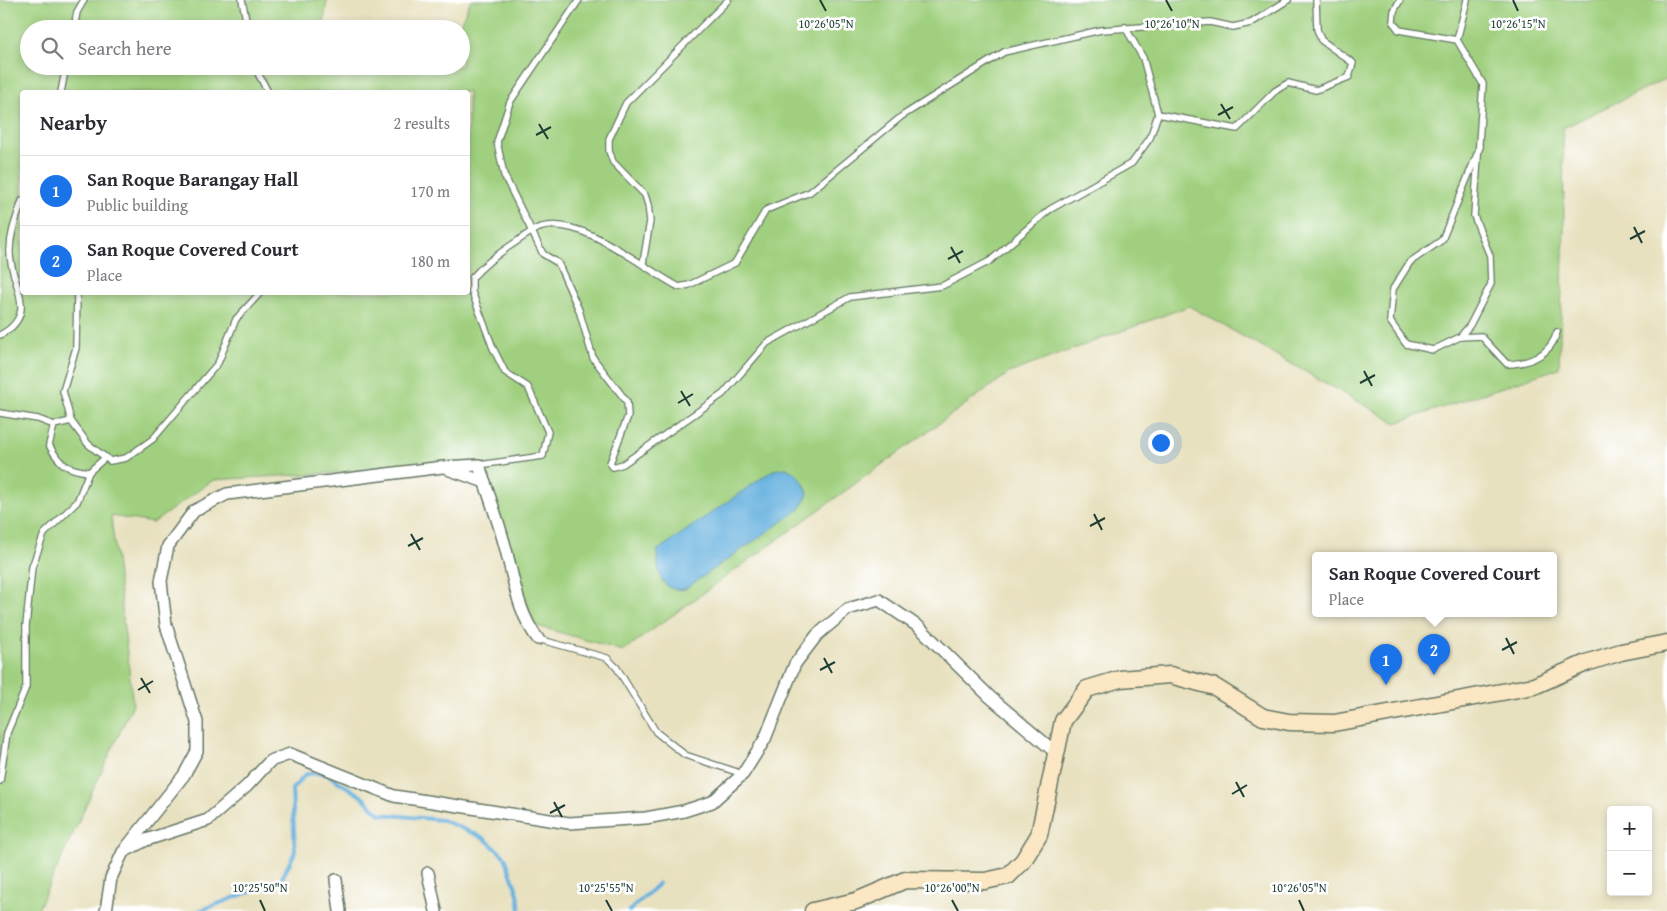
<!DOCTYPE html>
<html lang="en">
<head>
<meta charset="utf-8">
<style>
	body { margin:0; font-family:"Gentium Book Plus",serif; background:#f2f2f3; color:#2b2b33 }
	.controls { position:absolute; right:15px; bottom:15px; display:grid; overflow:hidden; border-radius:5px; box-shadow:0 2px 8px #0003 }
	.controls button { width:45px; height:45px; display:grid; place-items:center; padding:0; border:0; border-bottom:1px solid #e1e1e2; background:#fff; color:#2b2b33; font:25px sans-serif }
	.you { position:absolute; left:1160px; top:442px; width:18px; height:18px; margin:-12px; border:4px solid #fff; border-radius:50%; background:#1a73e8; box-shadow:0 0 0 8px #1a73e833 }
	.badge { display:grid; place-items:center; width:32px; height:32px; border-radius:50%; background:#1a73e8; color:#fff; font-size:16px; font-weight:700 }
	.pin { position:absolute; translate:-50% -41px; filter:drop-shadow(0 1px 2px #0008) }
	.pin::after { content:''; position:absolute; top:26px; width:18px; height:15px; background:inherit; clip-path:polygon(0 0,100% 0,50% 100%) }
	.popup { position:absolute; left:1312px; top:552px; width:245px; height:65px; box-sizing:border-box; display:grid; place-content:center; border-radius:5px; background:#fff; filter:drop-shadow(0 1px 4px #0005); font-size:16px; white-space:nowrap; color:#7c7c81 }
	.popup b { font-size:19px; color:#2b2b33 }
	.popup::after { content:''; position:absolute; left:50%; top:100%; margin-left:-10px; border:10px solid transparent; border-top-color:#fff }
	.list { margin:0; padding:0; list-style:none }
	h2 { display:flex; justify-content:space-between; align-items:center; height:65px; margin:0; padding:0 20px; font-size:21px }
	h2 small { font-size:16px; font-weight:400; color:#7c7c81 }
	.list li { display:grid; grid-template-columns:32px 1fr auto; gap:15px; align-items:center; box-sizing:border-box; height:70px; padding:0 20px; border-top:1px solid #e1e1e2 }
	.list b { display:block; font-size:19px; white-space:nowrap }
	.list p { margin:0; font-size:16px; white-space:nowrap; color:#7c7c81 }
	.list em { font-size:16px; font-style:normal; color:#7c7c81 }
	.icon { flex:none; width:28px; height:28px; fill:none; stroke:currentColor; stroke-width:2; stroke-linecap:round; stroke-linejoin:round }
	.map { position:relative; flex:none; width:1667px; height:911px; overflow:hidden }
	.search { position:absolute; background:#fff; box-shadow:0 2px 8px #0003; left:20px; top:20px; width:450px; height:55px; display:flex; align-items:center; gap:12px; box-sizing:border-box; padding:0 18px; border-radius:28px; color:#7c7c81; font-size:19px }
	.panel { position:absolute; background:#fff; box-shadow:0 2px 8px #0003; left:20px; top:90px; width:450px; height:205px; border-radius:5px }
	.map>svg:first-child { display:block }
</style>
</head>
<body>
<div class="map">
<svg width="1667" height="911" viewBox="0 0 1667 911">
	<rect width="100%" height="100%" fill="#fff"/>
	<filter id="ink" filterUnits="userSpaceOnUse"><feTurbulence type="fractalNoise" baseFrequency=".02" numOctaves="2"/><feDisplacementMap in="SourceGraphic" scale="10" xChannelSelector="R" yChannelSelector="G"/><feConvolveMatrix kernelMatrix="1 2 1 2 8 2 1 2 1" color-interpolation-filters="sRGB"/></filter>
	<filter id="wash" filterUnits="userSpaceOnUse"><feTurbulence type="fractalNoise" baseFrequency=".0096" numOctaves="4" result="noise"/><feDisplacementMap in="SourceGraphic" scale="20" xChannelSelector="R" yChannelSelector="G"/><feGaussianBlur stdDeviation="1.12" result="paint"/><feColorMatrix in="noise" values="0 0 0 0 0 0 0 0 0 0 0 0 0 0 0 0 0 1.4 0 .05"/><feComposite in="paint" operator="in"/></filter>
	<g filter="url(#wash)">
		<rect width="100%" height="100%" fill="#e8e1bf"/>
		<!-- green -->
		<path fill="#a0d07f" stroke="#60865a" fill-rule="evenodd" d="M0,0h327l-4,29h-294v37h432v-37h-21l20,-5 11,-24h1196v78l-104,50 1,102 -5,138 -163,55 -207,-117 -180,67 -386,278 -89,-26 -53,-161 -268,16 -60,43 -42,-7 22,188 -96,207h-37zM22,92h446v200h-446z"/>
		<!-- water -->
		<path fill="#66b1df" stroke="#42778a" d="M786,468c13,6 18,13 22,26l-8,15 -115,80c-26,4 -28,-19 -27,-39l115,-80z"/>
		<g fill="none" stroke-linecap="round" stroke-linejoin="round">
			<!-- stream -->
			<g stroke="#66b1df" stroke-width="4">
				<path d="M199,911l82,-31 14,-28 -3,-63 14,-15 19,-1 36,23 19,18 62,6 42,18 21,19 13,37 2,17"/>
				<path d="M629,911l30,-28"/>
			</g>
		</g>
	</g>
	<g filter="url(#ink)">
		<g fill="none" stroke-linecap="round" stroke-linejoin="round">
			<defs>
				<g id="lane">
					<path d="M242,0l6,29"/>
					<path d="M579,0l-69,102 -13,40 7,33 39,79 15,9 21,47 14,48 34,44 1,14 -18,47 3,4 10,-3 100,-70 44,-51 83,-46 92,-11 48,-25 59,-51 83,-47 18,-25 8,-24"/>
					<path d="M1400,0l-6,11 -1,11 6,8 58,10 26,44 -9,132 16,40 1,28 -21,41 -10,12 -27,13 -27,-6 -16,-23 3,-32 17,-27 32,-22 38,-93"/>
					<path d="M1125,27l18,31 15,56 79,15 38,-38 13,-8 28,7 33,-13 4,-14 -32,-23 -4,-11 -1,-29"/>
					<path d="M74,29l3,-17 7,-12"/>
					<path d="M1457,40l10,-40"/>
					<path d="M254,66l14,26"/>
					<path d="M61,92l5,-26"/>
					<path d="M643,263l7,-42 -2,-16 -3,-10 -32,-33 -4,-11v-12l17,-36 102,-103"/>
					<path d="M77,292l-1,56 -13,43 8,30 17,23 22,17 16,-3 27,-19 65,-76 18,-44 25,-27"/>
					<path d="M0,335c42,-22 8,-53 10,-85 0,-17 7,-33 12,-49"/>
					<path d="M1460,337l21,-1 26,28c21,0 44,-9 50,-32"/>
					<path d="M0,413l38,6 16,6"/>
					<path d="M71,421l-17,4 -5,20c11,20 17,24 40,27l17,-15"/>
					<path d="M479,465l64,-9 5,-24 -20,-45 -23,-15 -12,-24 -21,-56v-14c13,-15 27,-25 44,-36 8,-5 17,-13 26,-15 41,-11 102,42 137,60l10,-2 46,-22 31,-53 44,-18 92,-76 102,-64 97,-22 109,-8 23,5 18,-4 37,-23"/>
					<path d="M538,639l69,19 10,10 39,64 29,23 58,19"/>
					<path d="M0,781l7,-48 19,-46v-61l6,-59 12,-33 33,-32 12,-30"/>
				</g>
				<g id="street">
					<path d="M450,470l35,12"/>
					<path d="M126,848l58,-73 13,-24v-29l-31,-97 -5,-44 7,-35 26,-35 33,-17 216,-27 36,-2c8,25 17,49 24,74 10,33 13,72 35,100"/>
					<path d="M428,873l8,38"/>
					<path d="M336,880l4,31"/>
					<path d="M106,911l5,-33 12,-26 23,-12 62,-20 39,-34 23,-25 20,-7 104,42 175,27 77,-5 38,-7 28,-9 31,-28 22,-35 30,-75 22,-29 31,-26 31,-9 40,27 71,70 65,55"/>
				</g>
				<path id="secondary" d="M813,911l43,-10 49,-21 80,1 23,-5 15,-15 16,-26 24,-114 24,-32 33,-10 50,-4 45,12 48,30 26,5 45,1 200,-37 52,-23 35,-11 46,-9"/>
			</defs>
			<!-- lane casing -->
			<use href="#lane" stroke="#657665" stroke-width="8"/>
			<!-- street casing -->
			<use href="#street" stroke="#657665" stroke-width="14"/>
			<!-- secondary casing -->
			<use href="#secondary" stroke="#657665" stroke-width="19"/>
			<!-- lane -->
			<use href="#lane" stroke="#fff" stroke-width="5.5"/>
			<!-- street -->
			<use href="#street" stroke="#fff" stroke-width="11"/>
			<!-- secondary -->
			<use href="#secondary" stroke="#fbe7c3" stroke-width="16"/>
		</g>
	</g>
	<!-- ticks -->
	<path fill="none" stroke="#1f3d34" stroke-width="2" d="M820,0l6,11M1166,0l6,11M1513,0l5,11M1221,104l9,15M1218,115l15,-8M539,124l9,15M536,135l15,-8M1634,227l8,16M1630,239l15,-8M951,247l9,16M948,259l15,-8M1364,371l8,15M1360,383l15,-8M681,391l9,15M678,403l15,-9M1094,514l8,16M1090,526l15,-8M411,534l9,16M408,546l15,-8M1506,638l8,16M1502,650l15,-8M824,658l8,15M820,670l15,-8M141,678l9,15M138,690l15,-9M1236,782l8,15M1232,794l15,-9M554,802l8,15M550,813l15,-8M260,900l5,11M606,900l6,11M952,900l6,11M1299,900l5,11"/>
	<g font-size="12" text-anchor="middle" fill="#1f3d34" stroke="#fff" stroke-width="5" stroke-linejoin="round" paint-order="stroke">
		<text x="826" y="28">10°26'05"N</text>
		<text x="1172" y="28">10°26'10"N</text>
		<text x="1518" y="28">10°26'15"N</text>
		<text x="260" y="892">10°25'50"N</text>
		<text x="606" y="892">10°25'55"N</text>
		<text x="952" y="892">10°26'00"N</text>
		<text x="1299" y="892">10°26'05"N</text>
	</g>
</svg>
<div class="controls">
<button>+</button>
<button>−</button>
</div>
<div class="you"></div>
<div class="pin badge" style="left:1386px;top:685px">1</div>
<div class="pin badge" style="left:1434px;top:675px">2</div>
<div class="popup"><b>San Roque Covered Court</b>Place</div>
<div class="search"><svg class="icon" aria-label="search" viewBox="0 0 24 24"><circle cx="10" cy="10" r="6"/><path d="M15 15l6 6"/></svg>Search here</div>
<section class="panel">
<h2>Nearby<small>2 results</small></h2>
<ul class="list">
<li><span class="badge">1</span><div><b>San Roque Barangay Hall</b><p>Public building</p></div><em>170 m</em></li>
<li><span class="badge">2</span><div><b>San Roque Covered Court</b><p>Place</p></div><em>180 m</em></li>
</ul>
</section>
</div>
</body>
</html>
